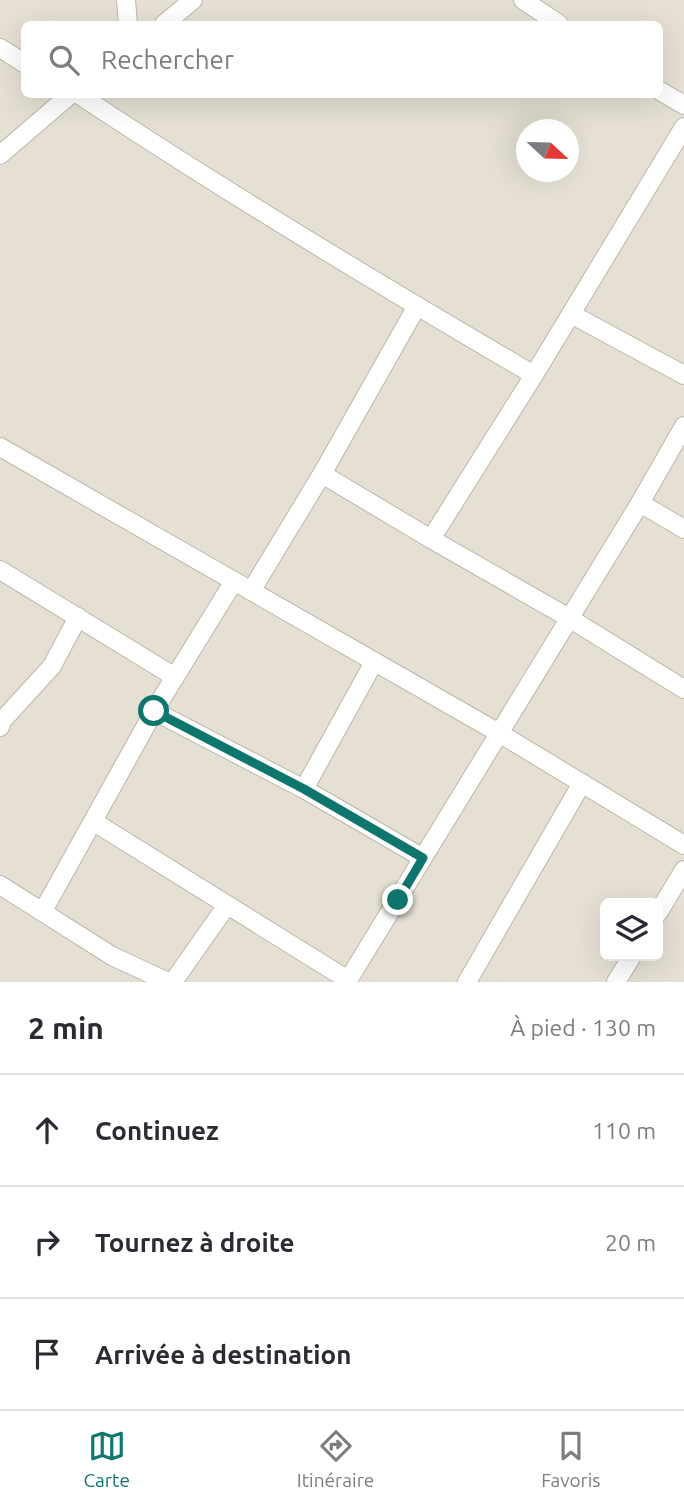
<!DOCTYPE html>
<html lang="fr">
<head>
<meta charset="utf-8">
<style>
	body { margin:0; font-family:Ubuntu,sans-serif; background:#f7f7f7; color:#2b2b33 }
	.controls { position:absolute; right:21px; bottom:21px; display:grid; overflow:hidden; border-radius:10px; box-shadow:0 7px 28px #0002 }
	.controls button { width:63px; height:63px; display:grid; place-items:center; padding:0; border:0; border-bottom:2px solid #e1e1e2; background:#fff; color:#2b2b33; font:35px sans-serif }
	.compass { position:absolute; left:516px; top:119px; width:63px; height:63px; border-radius:50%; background:#fff; box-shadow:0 7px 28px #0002; rotate:112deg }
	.stop { position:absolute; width:21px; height:21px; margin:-16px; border:5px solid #0f766e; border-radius:50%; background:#fff }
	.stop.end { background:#0f766e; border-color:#fff; box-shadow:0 2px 7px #0008 }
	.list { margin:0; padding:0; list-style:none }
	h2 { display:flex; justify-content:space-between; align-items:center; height:91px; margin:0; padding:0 28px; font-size:30px }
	h2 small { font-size:23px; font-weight:400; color:#7c7c81 }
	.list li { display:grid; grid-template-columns:46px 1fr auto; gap:21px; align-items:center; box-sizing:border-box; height:112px; padding:0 28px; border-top:2px solid #e1e1e2 }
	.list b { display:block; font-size:26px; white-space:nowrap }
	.list em { font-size:23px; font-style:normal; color:#7c7c81 }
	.icon { flex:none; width:38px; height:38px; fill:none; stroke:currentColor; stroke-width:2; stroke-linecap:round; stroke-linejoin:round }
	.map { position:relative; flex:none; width:684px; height:982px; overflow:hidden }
	.search { position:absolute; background:#fff; box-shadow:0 7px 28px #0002; left:21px; right:21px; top:21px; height:77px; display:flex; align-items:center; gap:18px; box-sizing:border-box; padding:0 24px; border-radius:10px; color:#7c7c81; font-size:26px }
	.sheet { height:427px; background:#fff }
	nav { display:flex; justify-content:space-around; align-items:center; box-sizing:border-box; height:98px; border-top:2px solid #e1e1e2; background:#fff; font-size:19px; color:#7c7c81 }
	nav a { display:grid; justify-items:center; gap:4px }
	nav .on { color:#0f766e }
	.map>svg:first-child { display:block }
</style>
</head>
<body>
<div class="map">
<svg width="684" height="982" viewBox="0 0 684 982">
	<rect width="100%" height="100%" fill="#f2eee5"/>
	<!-- residential -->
	<path fill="#e5e0d3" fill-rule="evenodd" d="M0,0h684v982h-684zM24,24h636v70h-636zM526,130h42v42h-42zM605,903h53v53h-53z"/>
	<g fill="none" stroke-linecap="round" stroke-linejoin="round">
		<defs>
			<g id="minor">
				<path d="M126,0l2,24"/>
				<path d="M523,0l36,24"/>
				<path d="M164,24l29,-24"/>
				<path d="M0,48l24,15"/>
				<path d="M660,91l24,14"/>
				<path d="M78,94c149,99 302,191 456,281"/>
				<path d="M0,155l71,-61"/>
				<path d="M571,314l113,61"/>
				<path d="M0,447l499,286 185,112"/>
				<path d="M322,474l109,65 103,-164 150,-248"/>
				<path d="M640,503l44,26"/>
				<path d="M431,539l138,79 115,71"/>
				<path d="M0,570l175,107"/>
				<path d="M251,591l71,-117 95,-168"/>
				<path d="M154,711l150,78 119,69"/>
				<path d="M0,727l2,-6 50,-55 26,-49"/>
				<path d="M304,789l70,-127"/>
				<path d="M94,822l254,158"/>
				<path d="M0,885l112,71 56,26"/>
				<path d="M43,911l111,-200 80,-130"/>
				<path d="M658,913l26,-43"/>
				<path d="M173,982l54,-77"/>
				<path d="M347,982l293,-479 44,-77"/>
				<path d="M467,982l115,-199"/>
				<path d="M616,982l16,-26"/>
			</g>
		</defs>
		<!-- minor casing -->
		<use href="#minor" stroke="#bdb6a8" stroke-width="20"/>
		<!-- minor -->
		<use href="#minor" stroke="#fff" stroke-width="18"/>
	</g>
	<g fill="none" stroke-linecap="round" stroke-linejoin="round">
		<!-- route -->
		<path stroke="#0f766e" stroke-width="9" d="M154,711l150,78 119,69 -25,42"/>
	</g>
</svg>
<div class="controls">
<button><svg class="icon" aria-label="layers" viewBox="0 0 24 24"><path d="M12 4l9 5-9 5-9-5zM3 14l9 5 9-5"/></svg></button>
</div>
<svg class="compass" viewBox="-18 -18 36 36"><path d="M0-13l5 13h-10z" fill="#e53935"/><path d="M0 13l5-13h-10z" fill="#7c7c81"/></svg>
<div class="stop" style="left:154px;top:711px"></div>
<div class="stop end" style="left:398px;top:900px"></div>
<div class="search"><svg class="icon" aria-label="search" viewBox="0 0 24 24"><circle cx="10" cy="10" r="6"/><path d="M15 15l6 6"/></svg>Rechercher</div>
</div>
<section class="sheet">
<h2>2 min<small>À pied · 130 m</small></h2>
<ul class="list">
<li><svg class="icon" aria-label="ahead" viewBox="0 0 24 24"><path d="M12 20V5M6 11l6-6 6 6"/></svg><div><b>Continuez</b></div><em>110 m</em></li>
<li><svg class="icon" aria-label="right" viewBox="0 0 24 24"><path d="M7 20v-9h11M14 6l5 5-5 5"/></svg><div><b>Tournez à droite</b></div><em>20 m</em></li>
<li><svg class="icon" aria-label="arrive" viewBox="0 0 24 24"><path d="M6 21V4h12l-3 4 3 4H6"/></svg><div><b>Arrivée à destination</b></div></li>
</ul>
</section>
<nav>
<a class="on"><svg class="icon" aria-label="map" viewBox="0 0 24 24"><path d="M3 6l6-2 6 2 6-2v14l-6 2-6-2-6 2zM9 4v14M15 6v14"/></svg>Carte</a>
<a><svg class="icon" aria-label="directions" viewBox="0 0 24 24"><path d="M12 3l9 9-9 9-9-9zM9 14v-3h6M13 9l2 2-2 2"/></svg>Itinéraire</a>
<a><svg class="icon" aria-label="saved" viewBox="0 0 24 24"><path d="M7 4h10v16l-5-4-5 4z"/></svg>Favoris</a>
</nav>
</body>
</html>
